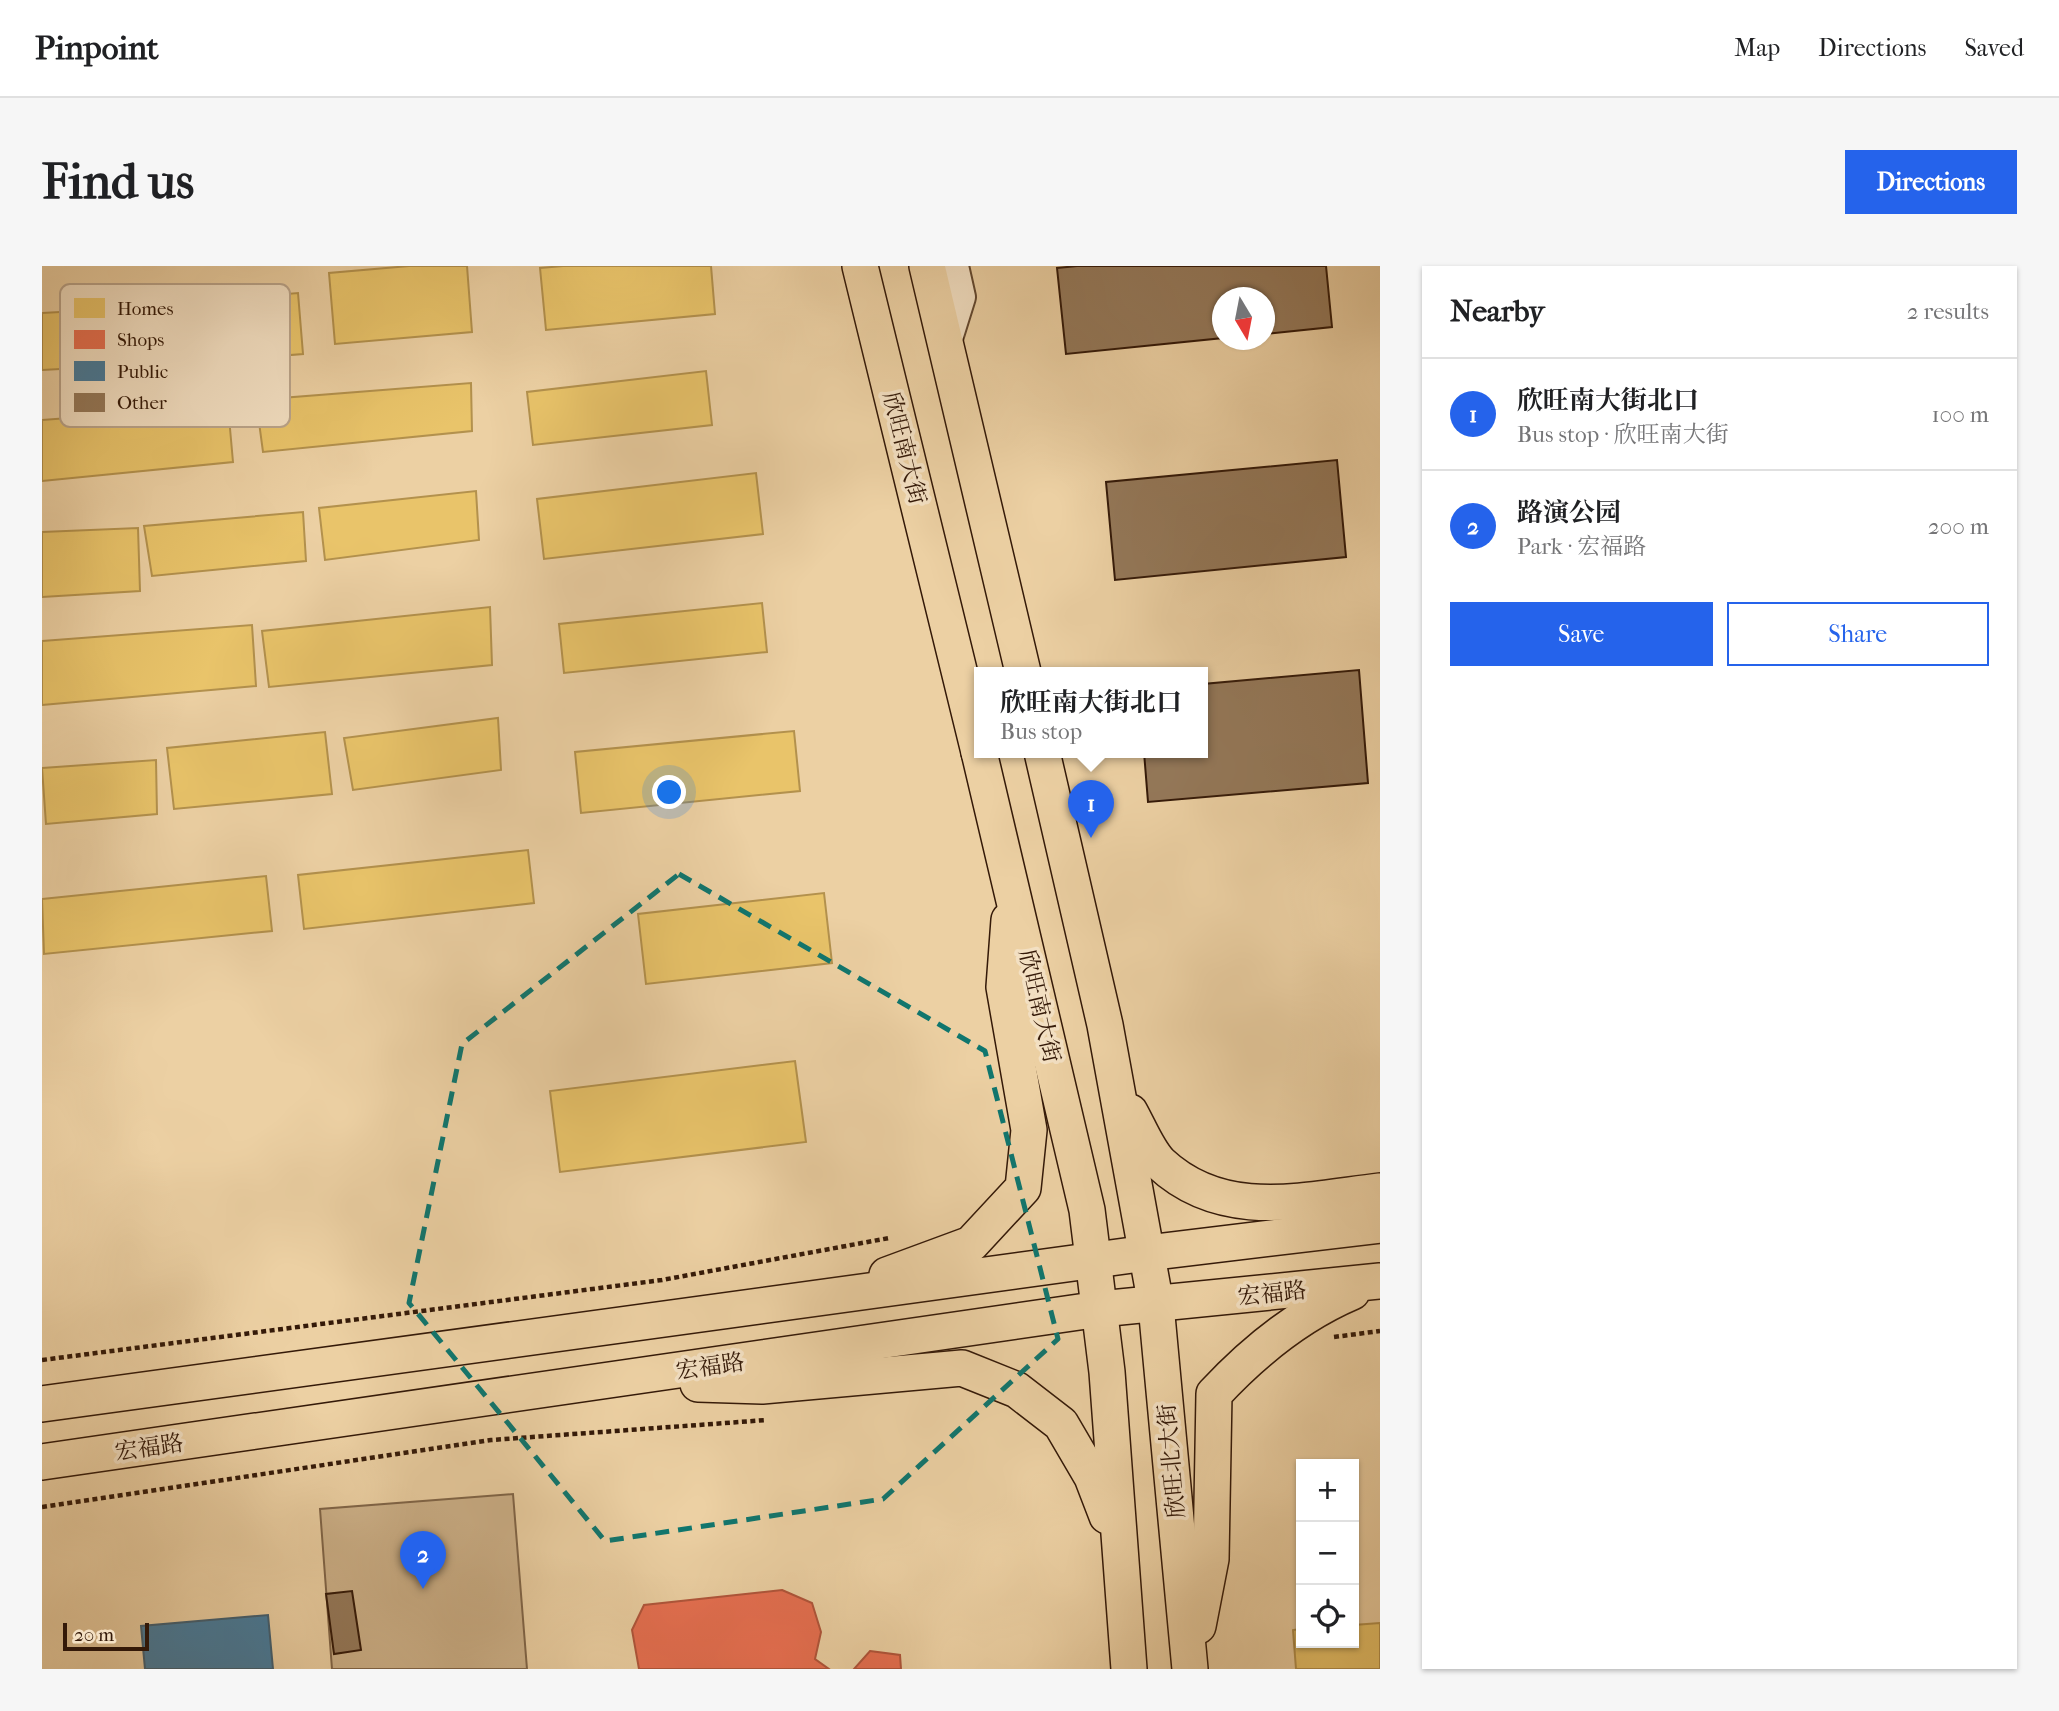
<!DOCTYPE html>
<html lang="en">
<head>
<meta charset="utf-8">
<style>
	body { margin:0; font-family:"IM FELL French Canon","Noto Serif SC",serif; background:#f6f6f6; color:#202124 }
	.controls { position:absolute; right:21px; bottom:21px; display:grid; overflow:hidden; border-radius:0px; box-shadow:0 2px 5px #0004 }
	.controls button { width:63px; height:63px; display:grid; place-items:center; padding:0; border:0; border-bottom:2px solid #e0e0e0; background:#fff; color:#202124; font:35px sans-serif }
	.compass { position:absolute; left:1170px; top:21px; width:63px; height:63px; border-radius:50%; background:#fff; box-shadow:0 2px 5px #0004; rotate:170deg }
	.scale { position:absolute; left:21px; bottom:18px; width:86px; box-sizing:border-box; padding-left:7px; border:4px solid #341908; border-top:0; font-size:19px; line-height:24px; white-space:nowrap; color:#341908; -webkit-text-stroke:5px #f3e0c3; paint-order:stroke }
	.you { position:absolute; left:628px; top:527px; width:24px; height:24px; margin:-18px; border:5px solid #fff; border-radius:50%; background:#1a73e8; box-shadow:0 0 0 10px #1a73e833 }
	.badge { display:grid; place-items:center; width:46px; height:46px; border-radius:50%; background:#2563eb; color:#fff; font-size:23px; font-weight:700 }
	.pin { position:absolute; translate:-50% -58px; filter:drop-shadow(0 2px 4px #0008) }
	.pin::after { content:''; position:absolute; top:37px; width:24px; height:21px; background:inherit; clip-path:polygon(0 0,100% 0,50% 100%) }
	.popup { position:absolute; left:932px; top:401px; width:234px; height:91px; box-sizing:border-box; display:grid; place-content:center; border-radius:0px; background:#fff; filter:drop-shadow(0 2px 5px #0005); font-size:23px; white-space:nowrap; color:#757577 }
	.popup b { font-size:26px; color:#202124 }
	.popup::after { content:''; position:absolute; left:50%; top:100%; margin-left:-14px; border:14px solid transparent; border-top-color:#fff }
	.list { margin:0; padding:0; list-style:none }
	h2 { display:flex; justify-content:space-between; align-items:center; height:91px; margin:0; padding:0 28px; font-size:30px }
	h2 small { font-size:23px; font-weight:400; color:#757577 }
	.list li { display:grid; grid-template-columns:46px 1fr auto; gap:21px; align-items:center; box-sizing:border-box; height:112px; padding:0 28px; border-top:2px solid #e0e0e0 }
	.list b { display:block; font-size:26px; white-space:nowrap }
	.list p { margin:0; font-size:23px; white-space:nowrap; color:#757577 }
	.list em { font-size:23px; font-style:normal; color:#757577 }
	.actions { display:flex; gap:14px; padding:21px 28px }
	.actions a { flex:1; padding:16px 0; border:2px solid #2563eb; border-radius:0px; text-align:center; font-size:24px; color:#2563eb }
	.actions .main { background:#2563eb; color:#fff }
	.icon { flex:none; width:38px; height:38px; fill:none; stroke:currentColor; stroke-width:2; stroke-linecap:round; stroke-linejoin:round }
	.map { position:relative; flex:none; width:1338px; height:1403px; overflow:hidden; border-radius:0px }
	header { display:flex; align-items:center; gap:42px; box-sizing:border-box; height:98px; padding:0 35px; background:#fff; border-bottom:2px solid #e0e0e0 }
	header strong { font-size:33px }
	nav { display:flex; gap:38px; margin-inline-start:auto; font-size:24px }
	.intro { display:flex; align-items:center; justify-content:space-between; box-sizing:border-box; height:168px; padding:0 42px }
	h1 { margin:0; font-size:49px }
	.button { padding:18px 32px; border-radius:0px; background:#2563eb; color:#fff; font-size:24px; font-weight:700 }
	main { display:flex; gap:42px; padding:0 42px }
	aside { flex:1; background:#fff; border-radius:0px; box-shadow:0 2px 5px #0004 }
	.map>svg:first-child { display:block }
</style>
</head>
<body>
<header>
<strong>Pinpoint</strong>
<nav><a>Map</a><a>Directions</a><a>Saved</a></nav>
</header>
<div class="intro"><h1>Find us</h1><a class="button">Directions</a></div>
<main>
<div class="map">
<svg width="1338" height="1403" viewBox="0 0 1338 1403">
	<rect width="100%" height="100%" fill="#ecd0a3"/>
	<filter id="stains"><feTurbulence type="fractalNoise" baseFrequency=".00286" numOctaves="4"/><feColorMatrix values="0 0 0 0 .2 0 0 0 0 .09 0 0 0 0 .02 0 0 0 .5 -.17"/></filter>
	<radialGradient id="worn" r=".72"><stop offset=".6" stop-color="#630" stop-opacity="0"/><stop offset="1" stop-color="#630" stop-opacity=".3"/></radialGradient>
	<!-- green -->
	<path fill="#cdb189" stroke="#806548" stroke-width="2" d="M471,1228l14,175h-195l-12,-160z"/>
	<!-- homes -->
	<g fill="#e9c46a" stroke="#b3914d" stroke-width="2">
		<path d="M367,0h58l5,66 -137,12 -6,-71z"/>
		<path d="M521,0h148l4,48 -169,16 -6,-62z"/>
		<path d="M256,27l5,61 -139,11 -4,-60z"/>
		<path d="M90,42l2,57 -92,5v-57z"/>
		<path d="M664,105l6,54 -179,20 -6,-53z"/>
		<path d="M429,117l1,48 -209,21 -7,-52z"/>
		<path d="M186,140l5,56 -191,19v-61z"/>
		<path d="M714,207l7,61 -219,25 -7,-60z"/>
		<path d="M434,225l3,49 -154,20 -6,-52z"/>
		<path d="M261,246l3,49 -154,15 -8,-50z"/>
		<path d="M96,262l2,63 -98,6v-65z"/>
		<path d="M720,337l5,49 -203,21 -5,-49z"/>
		<path d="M448,341l2,58 -223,22 -7,-56z"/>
		<path d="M210,359l4,61 -214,19v-64z"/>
		<path d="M456,452l3,52 -148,20 -9,-52z"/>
		<path d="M752,465l6,60 -219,22 -6,-61z"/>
		<path d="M283,466l7,62 -158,15 -7,-61z"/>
		<path d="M114,494l1,54 -111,10 -4,-56z"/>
		<path d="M486,584l6,53 -230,26 -6,-54z"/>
		<path d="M224,610l6,55 -228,23 -2,-55z"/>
		<path d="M782,627l8,70 -186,21 -8,-70z"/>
		<path d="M753,795l11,81 -246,30 -10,-81z"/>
		<path d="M1338,1357v46h-84l-3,-39 8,-1v14h53v-18z"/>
	</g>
	<!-- shops -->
	<g fill="#e76f51" stroke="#b1553b" stroke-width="2">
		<path d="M740,1324l30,13 9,29 -6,27 14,10h-190l-7,-39 12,-25z"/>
		<path d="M828,1385l30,4 1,14h-47z"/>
	</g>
	<!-- public -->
	<path fill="#457b9d" stroke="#405e70" stroke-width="2" d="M226,1349l5,54h-128l-4,-43z"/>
	<!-- building -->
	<g fill="#947859" stroke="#341908" stroke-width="2">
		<path d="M1035,0h249l6,61 -67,7v-36h-42v40l-157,16 -9,-86z"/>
		<path d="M1295,194l9,97 -231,23 -9,-98z"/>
		<path d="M1317,404l9,113 -220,19 -4,-50h59v-68z"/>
		<path d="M310,1325l9,59 -27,4 -8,-60z"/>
	</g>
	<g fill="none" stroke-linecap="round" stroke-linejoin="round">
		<defs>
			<path id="minor" d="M904,79l15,-48 -7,-31"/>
			<g id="major">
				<path d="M818,0l119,486"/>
				<path d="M885,0l96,406"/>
				<path d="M937,486l108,458 20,162 22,297"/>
				<path d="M1000,486l63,273 51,280 34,364"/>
				<path d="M1088,846c9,16 18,39 30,51 63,59 144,37 220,28"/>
				<path d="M845,1009l84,-31 52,-56 6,-58 -25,-143 5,-67"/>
				<path d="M656,1118l64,2 200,-18 55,22 44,34 31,53 15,39"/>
				<path d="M0,1138l1105,-151 233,-28"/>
				<path d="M0,1196l1058,-153 280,-28"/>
				<path d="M1156,1360l13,-67 3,-165c40,-43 84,-79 138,-102"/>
			</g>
		</defs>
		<!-- minor casing -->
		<use href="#minor" stroke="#62472f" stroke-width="32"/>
		<!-- major casing -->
		<use href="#major" stroke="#341908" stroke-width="38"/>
		<!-- path -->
		<g stroke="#341908" stroke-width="4.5" stroke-dasharray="5 3.5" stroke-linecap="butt">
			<path d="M1292,1071l46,-6"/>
			<path d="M0,1094l620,-80 227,-42"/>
			<path d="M0,1241l449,-67 276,-20"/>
		</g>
		<!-- minor -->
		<use href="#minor" stroke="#f3e0c3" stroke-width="28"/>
		<!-- major -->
		<use href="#major" stroke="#ecd0a3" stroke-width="35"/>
	</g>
	<!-- marked area -->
	<path fill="none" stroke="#0f766e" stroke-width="5" stroke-dasharray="14 9" stroke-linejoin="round" d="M637,608l306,177 73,288 -175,160 -278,42 -196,-238 53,-259z"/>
	<g text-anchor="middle" stroke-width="7" stroke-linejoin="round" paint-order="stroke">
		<!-- street labels -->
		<g font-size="23" fill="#341908" stroke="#f3e0c3">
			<text transform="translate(863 182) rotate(76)" y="8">欣旺南大街</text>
			<text transform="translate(998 740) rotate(77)" y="8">欣旺南大街</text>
			<text transform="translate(1230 1027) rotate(-6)" y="8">宏福路</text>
			<text transform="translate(668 1100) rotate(-8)" y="8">宏福路</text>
			<text transform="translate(107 1181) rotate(-8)" y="8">宏福路</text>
			<text transform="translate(1129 1195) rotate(-95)" y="8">欣旺北大街</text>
		</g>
	</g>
	<!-- legend -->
	<rect x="18" y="18" width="230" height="143" rx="10" fill="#f3e0c3" stroke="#baa48b" stroke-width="2"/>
	<rect x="32" y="32" width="31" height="20" fill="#e9c46a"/>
	<rect x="32" y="64" width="31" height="19" fill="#e76f51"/>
	<rect x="32" y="95" width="31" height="20" fill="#457b9d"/>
	<rect x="32" y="127" width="31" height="19" fill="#947859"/>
	<g font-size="19" fill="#341908">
		<text x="75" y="49">Homes</text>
		<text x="75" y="80">Shops</text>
		<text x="75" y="112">Public</text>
		<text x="75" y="143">Other</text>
	</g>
	<rect width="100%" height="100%" filter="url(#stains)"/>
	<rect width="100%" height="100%" fill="url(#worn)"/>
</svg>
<div class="controls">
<button>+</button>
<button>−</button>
<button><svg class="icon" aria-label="locate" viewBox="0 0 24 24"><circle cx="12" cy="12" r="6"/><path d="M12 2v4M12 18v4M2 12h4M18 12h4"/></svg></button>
</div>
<svg class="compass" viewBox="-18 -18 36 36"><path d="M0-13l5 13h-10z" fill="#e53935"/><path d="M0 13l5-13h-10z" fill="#757577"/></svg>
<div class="scale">20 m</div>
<div class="you"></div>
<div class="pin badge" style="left:1049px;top:572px">1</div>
<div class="popup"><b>欣旺南大街北口</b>Bus stop</div>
<div class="pin badge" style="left:381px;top:1323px">2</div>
</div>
<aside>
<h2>Nearby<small>2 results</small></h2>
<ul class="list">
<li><span class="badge">1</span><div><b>欣旺南大街北口</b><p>Bus stop · 欣旺南大街</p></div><em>100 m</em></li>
<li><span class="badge">2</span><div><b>路演公园</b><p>Park · 宏福路</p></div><em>200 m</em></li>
</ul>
<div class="actions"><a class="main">Save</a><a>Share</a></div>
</aside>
</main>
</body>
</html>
